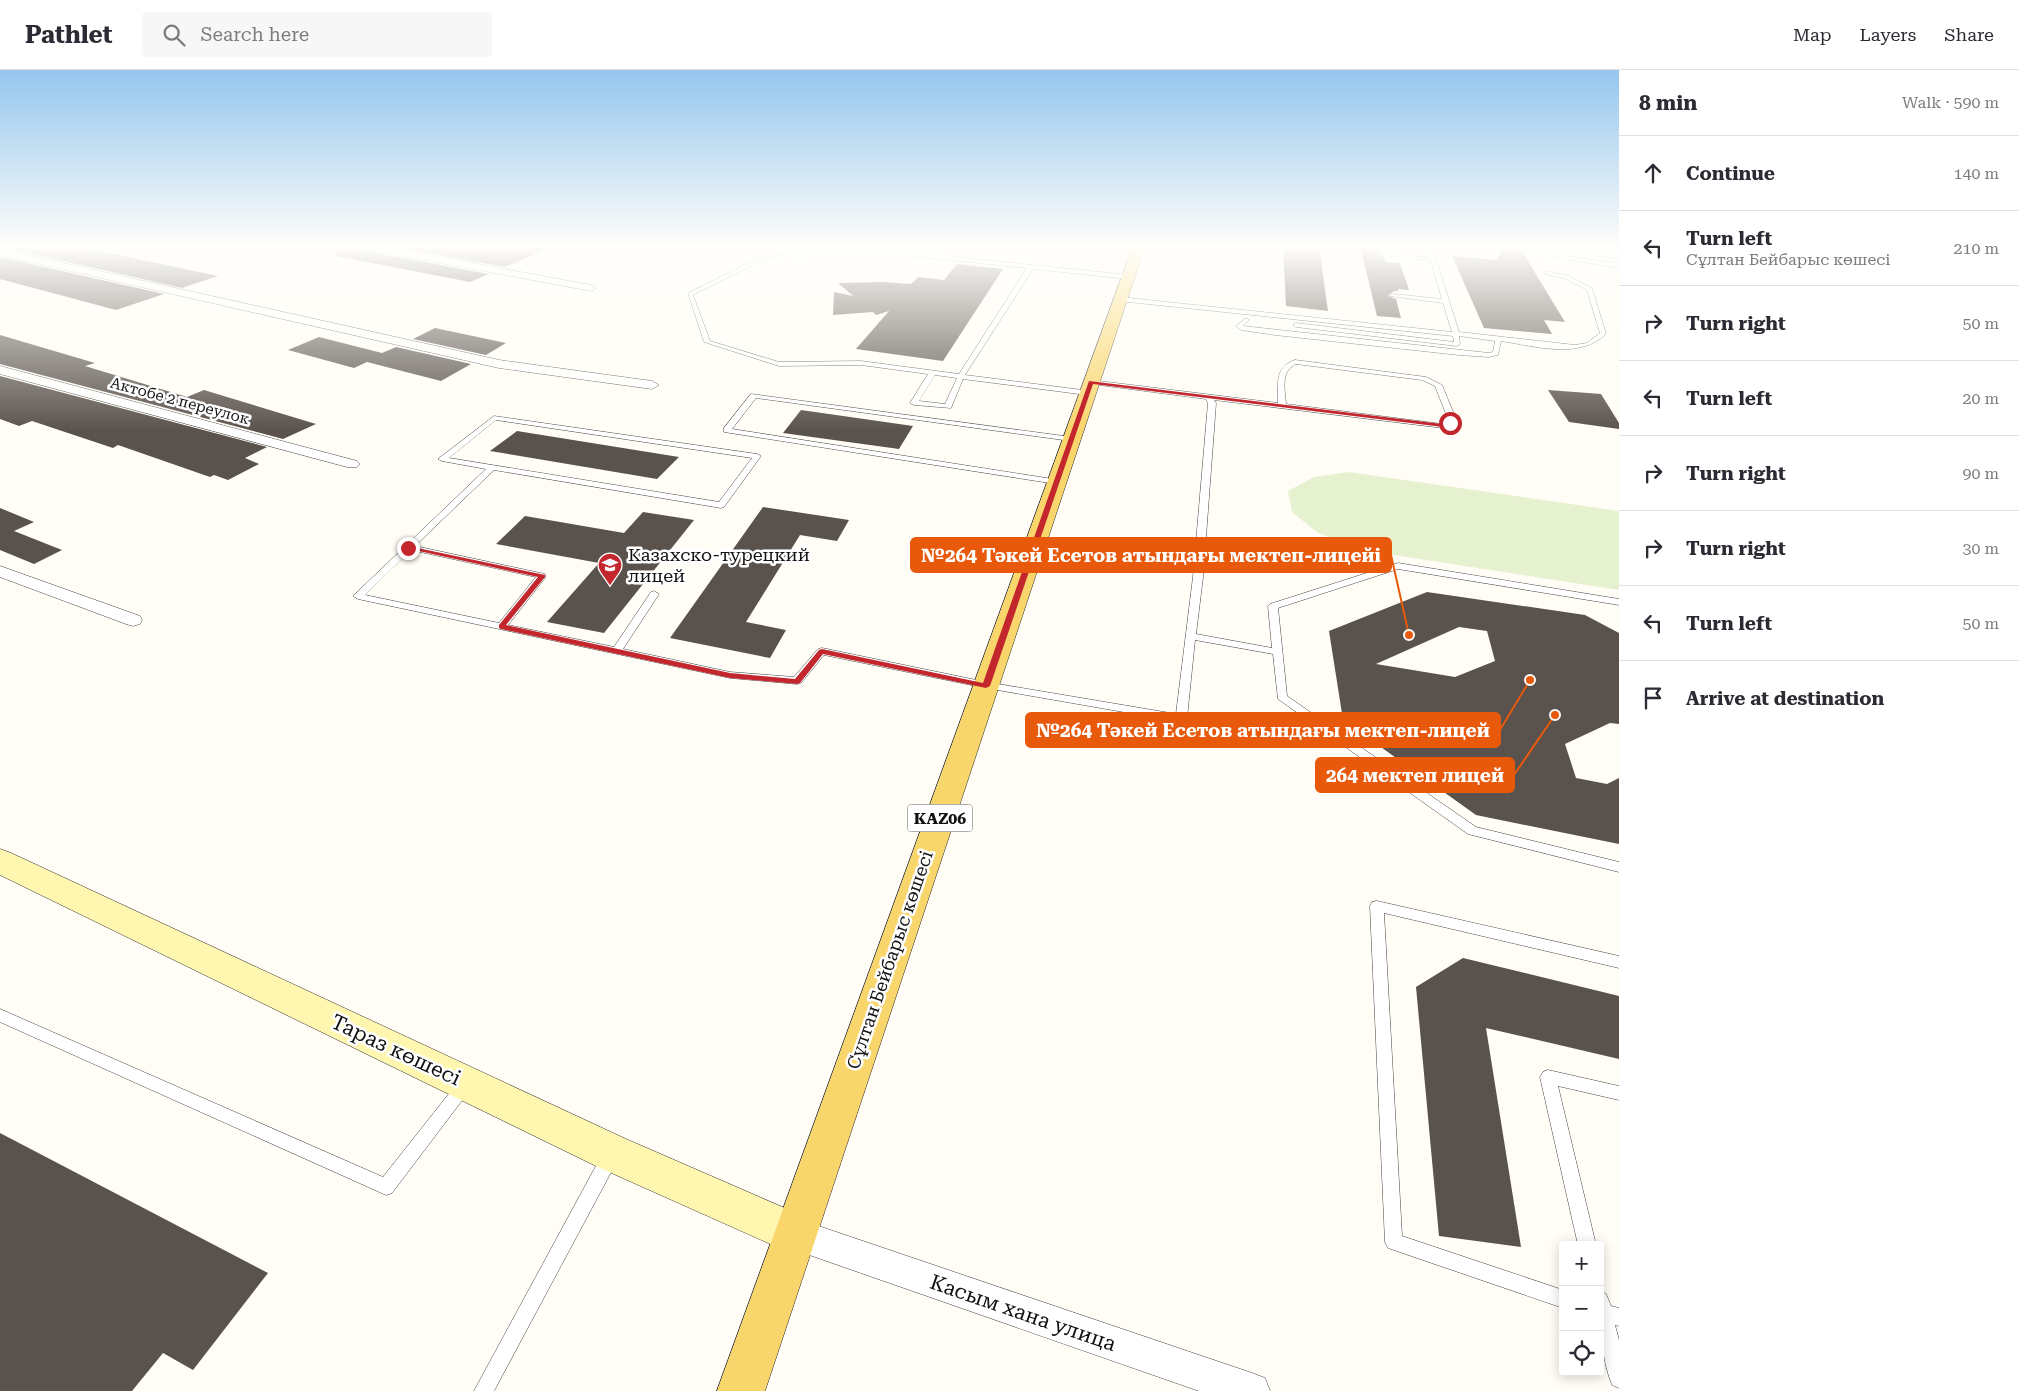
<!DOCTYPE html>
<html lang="en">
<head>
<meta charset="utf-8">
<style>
	body { margin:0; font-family:"Roboto Serif",serif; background:#f7f7f7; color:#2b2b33 }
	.controls { position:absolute; right:15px; bottom:15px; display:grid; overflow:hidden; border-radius:5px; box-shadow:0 2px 12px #0003 }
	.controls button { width:45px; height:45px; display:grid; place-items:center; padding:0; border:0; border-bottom:1px solid #e1e1e2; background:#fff; color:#2b2b33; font:25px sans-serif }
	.stop { position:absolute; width:15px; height:15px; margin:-11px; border:4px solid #c4262e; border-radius:50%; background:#fff }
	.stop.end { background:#c4262e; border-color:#fff; box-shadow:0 1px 5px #0008 }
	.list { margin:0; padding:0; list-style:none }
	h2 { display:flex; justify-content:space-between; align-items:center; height:65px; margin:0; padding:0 20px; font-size:21px }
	h2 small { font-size:16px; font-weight:400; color:#7c7c81 }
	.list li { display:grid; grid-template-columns:32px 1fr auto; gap:15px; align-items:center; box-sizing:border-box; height:75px; padding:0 20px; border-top:1px solid #e1e1e2 }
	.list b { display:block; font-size:19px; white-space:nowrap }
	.list p { margin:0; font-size:16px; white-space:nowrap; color:#7c7c81 }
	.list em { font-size:16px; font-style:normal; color:#7c7c81 }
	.icon { flex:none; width:28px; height:28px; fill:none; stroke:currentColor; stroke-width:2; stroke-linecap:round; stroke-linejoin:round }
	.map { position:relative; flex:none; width:1619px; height:1321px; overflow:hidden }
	header { display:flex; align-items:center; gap:30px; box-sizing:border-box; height:70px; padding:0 25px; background:#fff; border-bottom:1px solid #e1e1e2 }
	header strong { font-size:24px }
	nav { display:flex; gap:28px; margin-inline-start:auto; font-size:18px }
	.search { width:350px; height:45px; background:#f7f7f7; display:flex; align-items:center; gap:12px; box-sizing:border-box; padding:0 18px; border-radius:5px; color:#7c7c81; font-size:19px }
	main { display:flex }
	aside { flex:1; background:#fff }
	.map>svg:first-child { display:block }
</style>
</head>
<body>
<header>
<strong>Pathlet</strong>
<div class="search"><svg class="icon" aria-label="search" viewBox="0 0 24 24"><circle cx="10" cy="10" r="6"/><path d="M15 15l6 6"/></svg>Search here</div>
<nav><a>Map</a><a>Layers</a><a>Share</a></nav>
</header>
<main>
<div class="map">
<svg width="1619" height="1321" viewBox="0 0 1619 1321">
	<rect width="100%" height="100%" fill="#fffdf5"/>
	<!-- pitch -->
	<path fill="#e6f2cf" d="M1349,402l270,39v79l-257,-40 -44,-17 -26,-21 -4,-21 26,-14z"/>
	<!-- building -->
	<g fill="#5a524d" fill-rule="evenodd">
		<path d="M16,176h61l141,30 -36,12 -176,-40z"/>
		<path d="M337,176h21l7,5 124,23 -19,8 -134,-26z"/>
		<path d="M389,176h165l-49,21z"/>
		<path d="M1283,176h36l9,65 -42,-5z"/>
		<path d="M1360,176h20l2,5 -4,5 6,1 1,5 15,1 9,27 -11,-1v2h-4l-6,5 8,3 5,19 -24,-2z"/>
		<path d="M1504,176l16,2 45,74 -21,-2 8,14 -68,-6 -32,-72 45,4z"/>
		<path d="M0,187l164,37 -48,16 -116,-31z"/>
		<path d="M957,194l46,5 -60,92 -87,-12 33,-38 -13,4 -3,-3 -40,3 1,-23 19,4 -15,-13 44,-1 29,2 7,-7 26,3z"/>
		<path d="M435,258l71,15 -20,12 -73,-16z"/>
		<path d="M0,265l95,28 -10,3 102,31 17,-7 112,34 -33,15 -283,-75z"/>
		<path d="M319,267l63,16 14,-6 75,17 -30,17 -74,-19 -13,6 -66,-18z"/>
		<path d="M0,306l267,71 -22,11 14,6 -31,16 -14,-5 -4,2 -92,-32 -5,3 -81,-27 -13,5 -19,-7z"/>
		<path d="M1548,320l53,4 18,29v6l-50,-7z"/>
		<path d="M801,340l112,16 -14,23 -116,-16z"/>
		<path d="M517,361l162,26 -22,22 -167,-28z"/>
		<path d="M763,437l86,13 -12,21 -37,-6 -54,87 40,8 -16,28 -100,-20z"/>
		<path d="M0,438l34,14 -20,9 48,19 -28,14 -34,-14z"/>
		<path d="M643,442l51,8 -90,113 -57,-11 52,-59 -103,-19 29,-28 99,17z"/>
		<path d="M1427,522l158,23 34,18v91l-9,-1 -45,21 11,34 31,6 12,-6v66l-143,-29 -133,-95 -14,-89zM1459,557l28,4 8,30 -40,16 -79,-13z"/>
		<path d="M1463,888l156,38v63l-133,-31 35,219 -82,-11 -23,-249z"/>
		<path d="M0,1063l268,140 -75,97 -30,-17 -31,38h-132z"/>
	</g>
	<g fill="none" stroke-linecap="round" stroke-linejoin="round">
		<defs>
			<g id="lane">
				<path d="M853,176l275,29 3,2 -3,2 -95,-10 -68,106 125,16v4h-3l-124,-16 -12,29 -37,-3 -4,-2 18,-29 -67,-9 -82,1 -75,-24 -16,-49 70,-34zM853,180l174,18 -68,106 -98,-13 -82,1 -69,-21 -17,-46 68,-34zM935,305l22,3 -12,26 -26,-3z"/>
				<path d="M1426,176h6l27,86 116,13 12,-2 13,-10 -13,-43 -23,-12 -19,-4 2,-3 21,5 24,12 14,46c-27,26 -72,12 -105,7l-3,14 -9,2 -30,-2 -184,-20 -34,-5 -5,-4 10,-8 3,2 -6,6 246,27 4,-1 2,-11 -36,-5 1,8 -3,2 -161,-19 -3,-2 3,-2 158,19 -1,-6 -334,-35 -3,-2 3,-2 333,35 -9,-29 -53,-7 3,-2 49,5 -11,-38 -51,-6 3,-2 47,5z"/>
				<path d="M1523,176h7l18,7 71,11v4l-72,-12z"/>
				<path d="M1295,290l131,17 16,8 14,34 -4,6 -9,3 -229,-28 2,3 -13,174 -7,57 76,14 -4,-42 2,-2 128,-41 221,36v6l-221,-36 -120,39 9,88 189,131 143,35v10l-151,-38 -190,-135 -5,-45 -78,-14 -8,78 -6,4 -195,-34 -162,-33 -23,28 -4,1 -67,-6 -372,-79 -5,-3 133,-127 -44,-8 -4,-2 56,-43 263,38 4,2 -37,51 -3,1 -227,-38 -79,76 130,28v4l-37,47 106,22 37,-55 3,-1 5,3 -36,55 107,23 64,5 24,-28 4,-1 164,34 190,32 17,-137 15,-174 -2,-4 -115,-15 -3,-2 3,-2 187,23c0,-18 -4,-36 17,-43zM1296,294l126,16 13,6 13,33 -6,5 -156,-20c-1,-14 -6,-33 10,-40zM496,350l256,38 -33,44 -270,-44zM411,480l125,27 -37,46 -134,-28z"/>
				<path d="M751,324l320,43 4,2 -4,2 -315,-43 -24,31 327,51v4h-3l-332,-52v-4z"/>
				<path d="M1377,831l242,55v12l-235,-55 18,323 161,54v18l-175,-60 -3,-6 -15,-336 2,-4z"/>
				<path d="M0,939l383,168 76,-96 6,-2 6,2 2,5 -81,107 -6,2 -386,-173z"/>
				<path d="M1548,1000l71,16v14l-61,-14 38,159h-18l-38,-168 3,-5z"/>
				<path d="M610,1079l6,2 2,6 -2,6 -122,228h-20l130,-240z"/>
				<path d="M1600,1221l6,3 5,12 8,2v18l-4,-1 4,15v48l-7,-3c-12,-31 -12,-62 -12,-94z"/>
			</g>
			<g id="street">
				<path d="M360,176h20l211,39 5,3 -5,3 -226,-42z"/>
				<path d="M1545,176h24l50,7v6l-69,-10z"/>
				<path d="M0,179l499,111 153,21 7,4 -7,4 -153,-21 -499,-113z"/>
				<path d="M0,296l357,95 3,3 -3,3h-10l-347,-93z"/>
				<path d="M0,496l140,50 2,4 -2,4 -7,2 -7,-2 -126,-47z"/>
				<path d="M795,1148l457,155 13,5 5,13h-71l-404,-141 -12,-4 -4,-12 4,-12z"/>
			</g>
			<path id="secondary" d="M0,779l11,4 615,286 184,80 6,15 -6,15 -15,6 -197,-88 -598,-292z"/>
			<path id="primary" d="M1133,176h12l-380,1145h-48z"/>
		</defs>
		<!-- lane casing -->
		<use href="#lane" stroke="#444" stroke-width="1"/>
		<!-- street casing -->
		<use href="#street" stroke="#444" stroke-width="1"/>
		<!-- secondary casing -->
		<use href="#secondary" stroke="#333" stroke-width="1"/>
		<!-- primary casing -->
		<use href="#primary" stroke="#222" stroke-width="1"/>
		<!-- lane -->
		<use href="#lane" fill="#fff" fill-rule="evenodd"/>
		<!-- street -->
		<use href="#street" fill="#fff" fill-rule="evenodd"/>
		<!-- secondary -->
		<use href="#secondary" fill="#fff6b0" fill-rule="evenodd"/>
		<!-- primary -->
		<use href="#primary" fill="#f9d66b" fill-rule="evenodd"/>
	</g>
	<!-- sky -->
	<linearGradient id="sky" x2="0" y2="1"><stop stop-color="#95c6ee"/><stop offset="0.49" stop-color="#fffefa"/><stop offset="1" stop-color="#fffefa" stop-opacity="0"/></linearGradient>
	<rect width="1619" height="361" fill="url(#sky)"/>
	<!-- route -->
	<path fill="#c4262e" d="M1089,311l353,43 8,-3 2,2 -9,4 -350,-43 -103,302 -4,2 -163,-34 -23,29 -3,1 -67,-6 -229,-49 -2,-1v-3l39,-48 -133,-29 3,-2 137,29v2l-39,48 224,48 65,6 24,-29 3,-1 161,34z"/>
	<!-- icons -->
	<defs>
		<symbol id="school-pin" viewBox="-11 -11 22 30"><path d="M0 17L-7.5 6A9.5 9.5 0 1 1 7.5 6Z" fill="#c4262e" stroke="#fff"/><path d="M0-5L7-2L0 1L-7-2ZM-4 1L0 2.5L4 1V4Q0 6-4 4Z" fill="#fff"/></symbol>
	</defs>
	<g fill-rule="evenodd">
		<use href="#school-pin" x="596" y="481" width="28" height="38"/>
	</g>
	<g text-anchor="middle" stroke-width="5" stroke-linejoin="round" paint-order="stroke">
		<!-- far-street labels -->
		<g font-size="15" fill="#111" stroke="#fff">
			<text transform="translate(180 331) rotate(15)" y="5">Актобе 2 переулок</text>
		</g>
		<!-- shield labels -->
		<rect fill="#fff" stroke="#585858" stroke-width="1" x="907.5" y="734.5" width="65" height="27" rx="4"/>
		<g font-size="16" font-weight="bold" fill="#111">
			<text x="940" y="754">KAZ06</text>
		</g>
		<!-- poi labels -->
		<g font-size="18" fill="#111" stroke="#fff" text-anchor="start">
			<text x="628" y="491">Казахско-турецкий<tspan x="628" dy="21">лицей</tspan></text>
		</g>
		<!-- street labels -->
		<g font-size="18" fill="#111" stroke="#fff">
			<text transform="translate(890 890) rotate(-71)" y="6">Сұлтан Бейбарыс көшесі</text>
		</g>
		<!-- near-street labels -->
		<g font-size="21" fill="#111" stroke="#fff">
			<text transform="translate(396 980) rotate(25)" y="7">Тараз көшесі</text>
			<text transform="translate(1023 1243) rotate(19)" y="7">Касым хана улица</text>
		</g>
	</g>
	<!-- callouts -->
	<path fill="none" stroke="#e8590c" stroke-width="2" d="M1409 565L1391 485M1530 610L1500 660M1555 645L1514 705"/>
	<g fill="#e8590c" stroke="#fff" stroke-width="2">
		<circle cx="1409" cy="565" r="5"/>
		<circle cx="1530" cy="610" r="5"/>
		<circle cx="1555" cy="645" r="5"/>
	</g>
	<g fill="#e8590c" stroke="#e8590c" stroke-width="2">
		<rect x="911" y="468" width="480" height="34" rx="5"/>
		<rect x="1026" y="643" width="474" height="34" rx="5"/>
		<rect x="1316" y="688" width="198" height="34" rx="5"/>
	</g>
	<g font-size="19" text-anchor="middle" font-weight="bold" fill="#fff">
		<text x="1151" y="492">№264 Тәкей Есетов атындағы мектеп-лицейі</text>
		<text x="1263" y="667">№264 Тәкей Есетов атындағы мектеп-лицей</text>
		<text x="1415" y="712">264 мектеп лицей</text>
	</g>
</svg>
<div class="controls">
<button>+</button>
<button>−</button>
<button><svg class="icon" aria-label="locate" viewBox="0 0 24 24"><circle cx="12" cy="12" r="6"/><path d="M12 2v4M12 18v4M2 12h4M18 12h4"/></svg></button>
</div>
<div class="stop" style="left:1450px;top:353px"></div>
<div class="stop end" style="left:408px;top:478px"></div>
</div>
<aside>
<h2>8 min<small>Walk · 590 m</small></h2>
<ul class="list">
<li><svg class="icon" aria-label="ahead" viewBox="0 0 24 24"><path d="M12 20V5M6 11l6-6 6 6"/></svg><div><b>Continue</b></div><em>140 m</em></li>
<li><svg class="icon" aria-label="left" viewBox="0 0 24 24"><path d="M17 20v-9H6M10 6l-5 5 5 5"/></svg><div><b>Turn left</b><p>Сұлтан Бейбарыс көшесі</p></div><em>210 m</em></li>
<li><svg class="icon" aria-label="right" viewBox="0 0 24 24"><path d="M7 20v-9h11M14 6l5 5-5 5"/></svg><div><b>Turn right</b></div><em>50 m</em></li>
<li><svg class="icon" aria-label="left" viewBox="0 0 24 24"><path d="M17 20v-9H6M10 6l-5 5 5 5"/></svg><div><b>Turn left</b></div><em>20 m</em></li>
<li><svg class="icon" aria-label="right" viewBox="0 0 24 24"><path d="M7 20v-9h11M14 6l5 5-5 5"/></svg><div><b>Turn right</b></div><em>90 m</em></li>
<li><svg class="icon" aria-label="right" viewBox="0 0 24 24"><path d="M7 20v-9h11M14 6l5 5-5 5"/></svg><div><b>Turn right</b></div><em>30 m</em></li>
<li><svg class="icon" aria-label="left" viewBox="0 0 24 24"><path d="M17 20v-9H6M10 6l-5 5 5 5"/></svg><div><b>Turn left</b></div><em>50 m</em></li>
<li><svg class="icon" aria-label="arrive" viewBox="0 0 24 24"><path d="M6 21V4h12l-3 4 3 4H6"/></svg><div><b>Arrive at destination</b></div></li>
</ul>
</aside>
</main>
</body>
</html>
